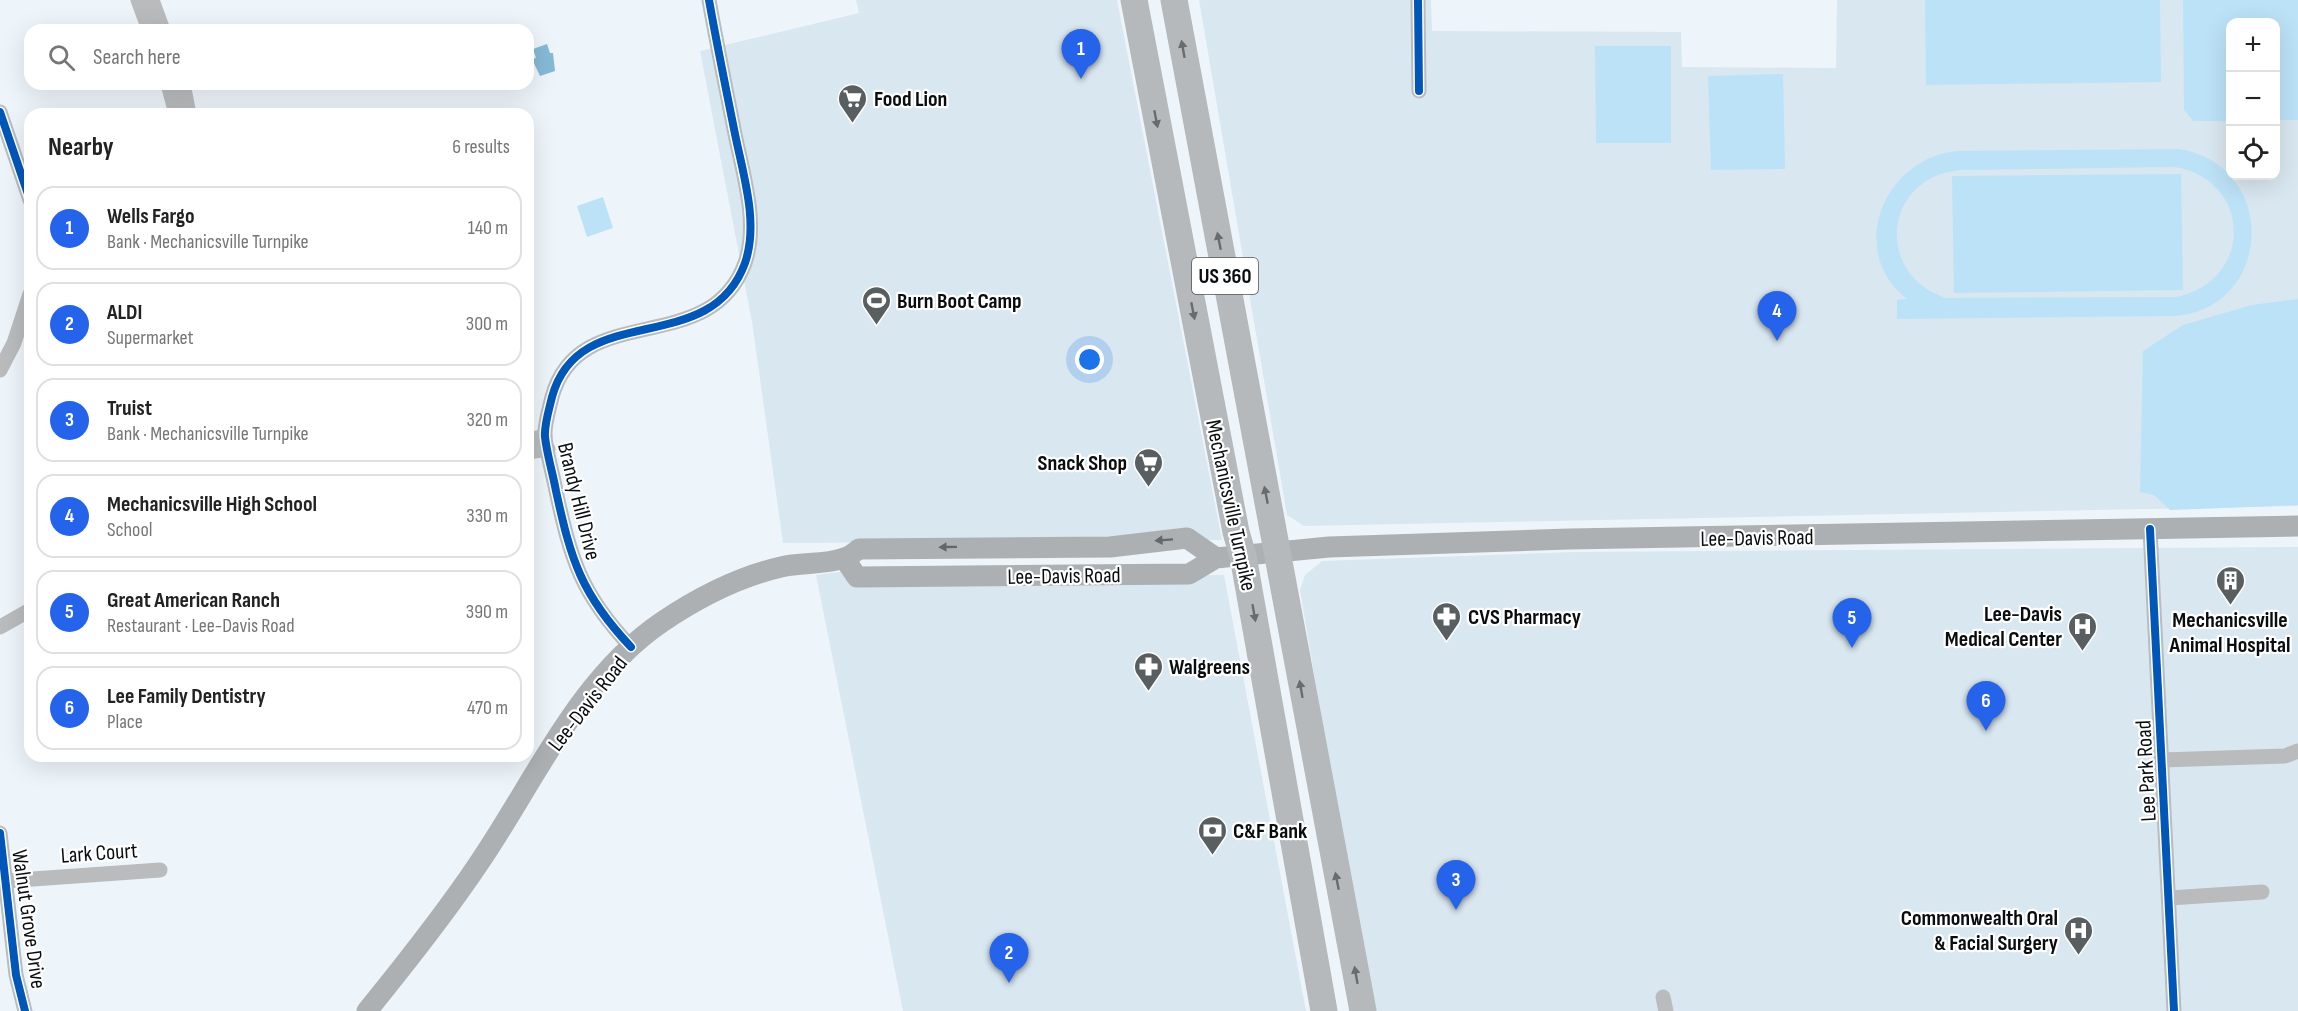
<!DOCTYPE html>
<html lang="en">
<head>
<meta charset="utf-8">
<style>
	body { margin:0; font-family:"Sofia Sans Condensed",sans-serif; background:#f6f6f6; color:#222 }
	.controls { position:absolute; right:18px; top:18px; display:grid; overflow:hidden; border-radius:12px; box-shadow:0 6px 24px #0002 }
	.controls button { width:54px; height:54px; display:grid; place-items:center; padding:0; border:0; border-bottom:2px solid #e0e0e0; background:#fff; color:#222; font:30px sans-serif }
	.you { position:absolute; left:1090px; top:360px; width:21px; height:21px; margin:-15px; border:4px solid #fff; border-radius:50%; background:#1a73e8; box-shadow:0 0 0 9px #1a73e833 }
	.badge { display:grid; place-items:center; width:39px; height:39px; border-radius:50%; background:#2563eb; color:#fff; font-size:20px; font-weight:700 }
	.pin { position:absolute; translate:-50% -50px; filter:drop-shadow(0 2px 3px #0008) }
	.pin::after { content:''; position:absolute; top:32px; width:21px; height:18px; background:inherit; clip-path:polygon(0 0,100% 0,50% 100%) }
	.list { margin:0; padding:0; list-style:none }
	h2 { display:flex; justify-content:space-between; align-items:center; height:78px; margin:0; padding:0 24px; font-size:26px }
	h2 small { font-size:20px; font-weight:400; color:#767676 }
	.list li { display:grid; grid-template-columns:39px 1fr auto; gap:18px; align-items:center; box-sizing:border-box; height:84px; margin:0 12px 12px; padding:0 12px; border:2px solid #e0e0e0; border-radius:18px }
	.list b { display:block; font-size:22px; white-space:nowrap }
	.list p { margin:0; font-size:20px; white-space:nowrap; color:#767676 }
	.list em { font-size:20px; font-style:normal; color:#767676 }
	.icon { flex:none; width:33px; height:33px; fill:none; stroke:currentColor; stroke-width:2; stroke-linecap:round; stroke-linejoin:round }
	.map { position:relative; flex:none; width:2298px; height:1011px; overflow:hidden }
	.search { position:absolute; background:#fff; box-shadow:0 6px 24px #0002; left:24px; top:24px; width:510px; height:66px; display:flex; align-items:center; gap:15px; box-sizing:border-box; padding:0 21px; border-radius:18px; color:#767676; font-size:22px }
	.panel { position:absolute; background:#fff; box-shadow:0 6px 24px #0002; left:24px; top:108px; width:510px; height:654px; border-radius:18px }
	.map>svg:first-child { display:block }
</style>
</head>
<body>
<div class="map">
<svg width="2298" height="1011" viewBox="0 0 2298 1011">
	<rect width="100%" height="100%" fill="#eef5fa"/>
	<!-- built -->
	<g fill="#d9e7f0" fill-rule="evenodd">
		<path d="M856,0h261l105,540 -439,3 -31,-221 -52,-271 159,-38z"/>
		<path d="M1199,0h232l1,31 249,1 1,35 154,1 1,-68h461v506l-994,20 -17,-11zM2230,22h46v154h-46z"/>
		<path d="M2298,547v464h-923l-29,-148 -46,-273 5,-15 17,-14 251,-9z"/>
		<path d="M886,566l190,11 148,-2 82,436h-403l-87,-436z"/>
	</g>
	<!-- green -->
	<g fill="#bce2f7" fill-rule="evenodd">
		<path d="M1925,0h235l1,82 -235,3z"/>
		<path d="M2183,0h115v120h-22v-98h-46v99h-37l-9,-11z"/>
		<path d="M1595,46h76v97h-75z"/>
		<path d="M1783,74l2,95 -74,1 -3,-94z"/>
		<path d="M2179,149c100,16 95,159 -4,167l-278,3v-19l10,-1c-62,-48 -22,-144 53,-148zM2175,167c79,14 78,116 0,130l-229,1c-73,-24 -62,-122 15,-128z"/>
		<path d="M2181,174l2,116 -229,3 -2,-117z"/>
		<path d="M603,197l10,31 -26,9 -10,-31z"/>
		<path d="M2298,299v206l-128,5 -16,-15 -14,-3 3,-141 40,-26 69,-20z"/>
	</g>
	<!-- water -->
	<path fill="#85bad7" d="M547,44l3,9h3l2,18 -15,5 -8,-17 4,-1 -3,-9z"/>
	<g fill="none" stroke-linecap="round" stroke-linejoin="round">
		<!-- street -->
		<g stroke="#b9bbbd" stroke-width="15">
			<path d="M138,0l11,30"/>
			<path d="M152,0l11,30"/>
			<path d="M1418,0l1,91"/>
			<path d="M168,84l8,30"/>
			<path d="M183,84l6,30"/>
			<path d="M0,112l30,88"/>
			<path d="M0,370l14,-27 16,-49"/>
			<path d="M528,440l17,-4"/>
			<path d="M528,452l20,-3"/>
			<path d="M2150,529l24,482"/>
			<path d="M0,627l30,-17"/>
			<path d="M631,647c-50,-53 -60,-87 -75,-156 -3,-17 -9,-36 -11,-54 -1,-12 4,-27 7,-40 27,-99 158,-37 193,-134 14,-40 -2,-89 -10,-129 -9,-45 -18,-89 -26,-134"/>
			<path d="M2162,760l123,-4 13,-5"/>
			<path d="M0,833l16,142 9,36"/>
			<path d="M5,881l155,-11"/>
			<path d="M2169,898l93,-6"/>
			<path d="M1663,997l3,14"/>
		</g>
		<!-- secondary -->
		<g stroke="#adb0b3" stroke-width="21">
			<path d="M844,558l13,19 332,-3 27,-16 113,-11 240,-8 729,-13"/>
			<path d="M367,1011c39,-48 78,-97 112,-148 56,-82 99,-184 183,-241 37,-25 76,-45 119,-55 20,-5 44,-2 63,-9 5,-1 11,-6 15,-9l251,-2 77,-9 29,20"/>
		</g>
		<!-- highway -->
		<g stroke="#b5b9bc" stroke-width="27">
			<path d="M1134,0l102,532 7,24 81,455"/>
			<path d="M1174,0l189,1011"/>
		</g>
		<defs>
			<g id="cycleway">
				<path d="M1418,0l1,91"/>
				<path d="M0,112l30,88"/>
				<path d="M2150,529l24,482"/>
				<path d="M631,647c-50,-53 -60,-87 -75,-156 -3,-17 -9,-36 -11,-54 -1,-12 4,-27 7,-40 27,-99 158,-37 193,-134 14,-40 -2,-89 -10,-129 -9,-45 -18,-89 -26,-134"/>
				<path d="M0,833l16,142 9,36"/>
			</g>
		</defs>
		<!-- cycleway casing -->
		<use href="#cycleway" stroke="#fff" stroke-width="11"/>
		<!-- cycleway -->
		<use href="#cycleway" stroke="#0057b8" stroke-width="8"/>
	</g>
	<!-- one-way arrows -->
	<defs><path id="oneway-solid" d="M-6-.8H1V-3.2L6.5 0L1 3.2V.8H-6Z" transform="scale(1.5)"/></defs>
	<g fill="#686c6e">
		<use href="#oneway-solid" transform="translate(1183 49) rotate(-100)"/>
		<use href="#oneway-solid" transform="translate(1156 119) rotate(79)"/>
		<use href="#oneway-solid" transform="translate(1219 241) rotate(-101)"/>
		<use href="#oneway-solid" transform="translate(1193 311) rotate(79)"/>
		<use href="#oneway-solid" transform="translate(1266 495) rotate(-101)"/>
		<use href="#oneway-solid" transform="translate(1254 613) rotate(80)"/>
		<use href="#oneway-solid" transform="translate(1301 689) rotate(-100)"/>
		<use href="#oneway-solid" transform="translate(1337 881) rotate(-101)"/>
		<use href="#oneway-solid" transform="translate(1356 975) rotate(-100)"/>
	</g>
	<g fill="#636769">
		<use href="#oneway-solid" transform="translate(1164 540) rotate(176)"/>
		<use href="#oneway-solid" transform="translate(948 547) rotate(179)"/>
	</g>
	<!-- icons -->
	<defs>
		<symbol id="supermarket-pin" viewBox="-11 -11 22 30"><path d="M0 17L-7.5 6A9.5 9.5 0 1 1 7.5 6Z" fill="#595e61" stroke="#fff"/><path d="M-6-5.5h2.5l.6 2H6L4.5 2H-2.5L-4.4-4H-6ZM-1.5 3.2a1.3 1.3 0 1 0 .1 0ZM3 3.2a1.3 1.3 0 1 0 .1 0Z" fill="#fff"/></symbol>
		<symbol id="stadium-pin" viewBox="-11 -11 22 30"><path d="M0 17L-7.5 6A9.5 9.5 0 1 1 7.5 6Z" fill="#595e61" stroke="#fff"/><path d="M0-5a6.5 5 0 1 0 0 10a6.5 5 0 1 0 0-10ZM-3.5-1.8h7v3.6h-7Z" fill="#fff"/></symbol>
		<symbol id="building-pin" viewBox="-11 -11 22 30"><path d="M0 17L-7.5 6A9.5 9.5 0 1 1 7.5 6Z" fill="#595e61" stroke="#fff"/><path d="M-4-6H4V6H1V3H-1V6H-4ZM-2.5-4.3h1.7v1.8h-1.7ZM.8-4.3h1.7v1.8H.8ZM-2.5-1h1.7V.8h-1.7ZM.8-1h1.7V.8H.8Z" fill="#fff"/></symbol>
		<symbol id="pharmacy-pin" viewBox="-11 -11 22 30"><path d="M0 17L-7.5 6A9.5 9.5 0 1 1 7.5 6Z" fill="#595e61" stroke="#fff"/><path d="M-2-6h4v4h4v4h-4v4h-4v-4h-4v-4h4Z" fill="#fff"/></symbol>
		<symbol id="hospital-pin" viewBox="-11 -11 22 30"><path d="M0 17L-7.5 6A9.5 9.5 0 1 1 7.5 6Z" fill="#595e61" stroke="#fff"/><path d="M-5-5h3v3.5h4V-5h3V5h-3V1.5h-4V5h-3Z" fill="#fff"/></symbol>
		<symbol id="bank-pin" viewBox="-11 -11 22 30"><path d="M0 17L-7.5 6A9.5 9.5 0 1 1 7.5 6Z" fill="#595e61" stroke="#fff"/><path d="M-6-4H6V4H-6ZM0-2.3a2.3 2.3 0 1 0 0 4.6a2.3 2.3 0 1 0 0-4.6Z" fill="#fff"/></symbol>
	</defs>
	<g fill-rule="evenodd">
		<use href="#supermarket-pin" x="836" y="82" width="33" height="45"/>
		<use href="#stadium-pin" x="860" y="284" width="33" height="45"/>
		<use href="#supermarket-pin" x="1132" y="446" width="33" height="45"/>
		<use href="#building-pin" x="2214" y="564" width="33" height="45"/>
		<use href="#pharmacy-pin" x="1430" y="600" width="33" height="45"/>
		<use href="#hospital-pin" x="2066" y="610" width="33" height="45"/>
		<use href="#pharmacy-pin" x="1132" y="650" width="33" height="45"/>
		<use href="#bank-pin" x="1196" y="814" width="33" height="45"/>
		<use href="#hospital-pin" x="2062" y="914" width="33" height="45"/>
	</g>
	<g text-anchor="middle" stroke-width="4.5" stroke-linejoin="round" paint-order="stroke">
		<!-- shield labels -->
		<rect fill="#fff" stroke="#535657" stroke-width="1.5" x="1192" y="258" width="66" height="36" rx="4.5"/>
		<g font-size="21" font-weight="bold" fill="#090d0f">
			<text x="1225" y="283">US 360</text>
		</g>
		<!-- poi labels -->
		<g font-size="22" font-weight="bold" fill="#090d0f" stroke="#fff" text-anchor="start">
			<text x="874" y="106">Food Lion</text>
			<text x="897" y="308">Burn Boot Camp</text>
			<text x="1127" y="470" text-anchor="end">Snack Shop</text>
			<text x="2062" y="621" text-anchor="end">Lee-Davis<tspan x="2062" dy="25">Medical Center</tspan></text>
			<text x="1468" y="624">CVS Pharmacy</text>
			<text x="2230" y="627" text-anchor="middle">Mechanicsville<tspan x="2230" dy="25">Animal Hospital</tspan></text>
			<text x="1169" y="674">Walgreens</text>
			<text x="1233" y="838">C&amp;F Bank</text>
			<text x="2058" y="925" text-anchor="end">Commonwealth Oral<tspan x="2058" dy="25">&amp; Facial Surgery</tspan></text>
		</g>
		<!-- street labels -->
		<g font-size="22" fill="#090d0f" stroke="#fff">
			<text transform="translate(580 501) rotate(76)" y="8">Brandy Hill Drive</text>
			<text transform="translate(1232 505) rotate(78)" y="8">Mechanicsville Turnpike</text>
			<text transform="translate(1757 537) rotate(-1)" y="8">Lee-Davis Road</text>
			<text transform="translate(1064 575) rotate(-1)" y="8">Lee-Davis Road</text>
			<text transform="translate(587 703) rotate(-52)" y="8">Lee-Davis Road</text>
			<text transform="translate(2145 771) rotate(-93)" y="8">Lee Park Road</text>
			<text transform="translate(99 852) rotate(-4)" y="8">Lark Court</text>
			<text transform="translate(30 919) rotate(82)" y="8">Walnut Grove Drive</text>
		</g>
	</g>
</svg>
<div class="controls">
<button>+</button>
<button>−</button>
<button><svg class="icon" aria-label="locate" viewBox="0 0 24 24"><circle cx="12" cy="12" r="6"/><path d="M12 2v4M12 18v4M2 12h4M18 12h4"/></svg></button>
</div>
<div class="you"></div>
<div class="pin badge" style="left:1081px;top:79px">1</div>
<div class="pin badge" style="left:1009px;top:983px">2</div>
<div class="pin badge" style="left:1456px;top:910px">3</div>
<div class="pin badge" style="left:1777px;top:341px">4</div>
<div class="pin badge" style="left:1852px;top:648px">5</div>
<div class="pin badge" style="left:1986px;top:731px">6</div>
<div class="search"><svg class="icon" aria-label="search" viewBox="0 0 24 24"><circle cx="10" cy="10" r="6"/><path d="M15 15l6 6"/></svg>Search here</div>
<section class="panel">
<h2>Nearby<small>6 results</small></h2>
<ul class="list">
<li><span class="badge">1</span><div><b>Wells Fargo</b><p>Bank · Mechanicsville Turnpike</p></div><em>140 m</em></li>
<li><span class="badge">2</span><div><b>ALDI</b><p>Supermarket</p></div><em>300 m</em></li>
<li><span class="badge">3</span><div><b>Truist</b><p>Bank · Mechanicsville Turnpike</p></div><em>320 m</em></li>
<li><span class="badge">4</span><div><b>Mechanicsville High School</b><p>School</p></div><em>330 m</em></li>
<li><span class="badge">5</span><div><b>Great American Ranch</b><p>Restaurant · Lee-Davis Road</p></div><em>390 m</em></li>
<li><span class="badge">6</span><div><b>Lee Family Dentistry</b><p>Place</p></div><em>470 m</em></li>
</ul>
</section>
</div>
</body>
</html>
